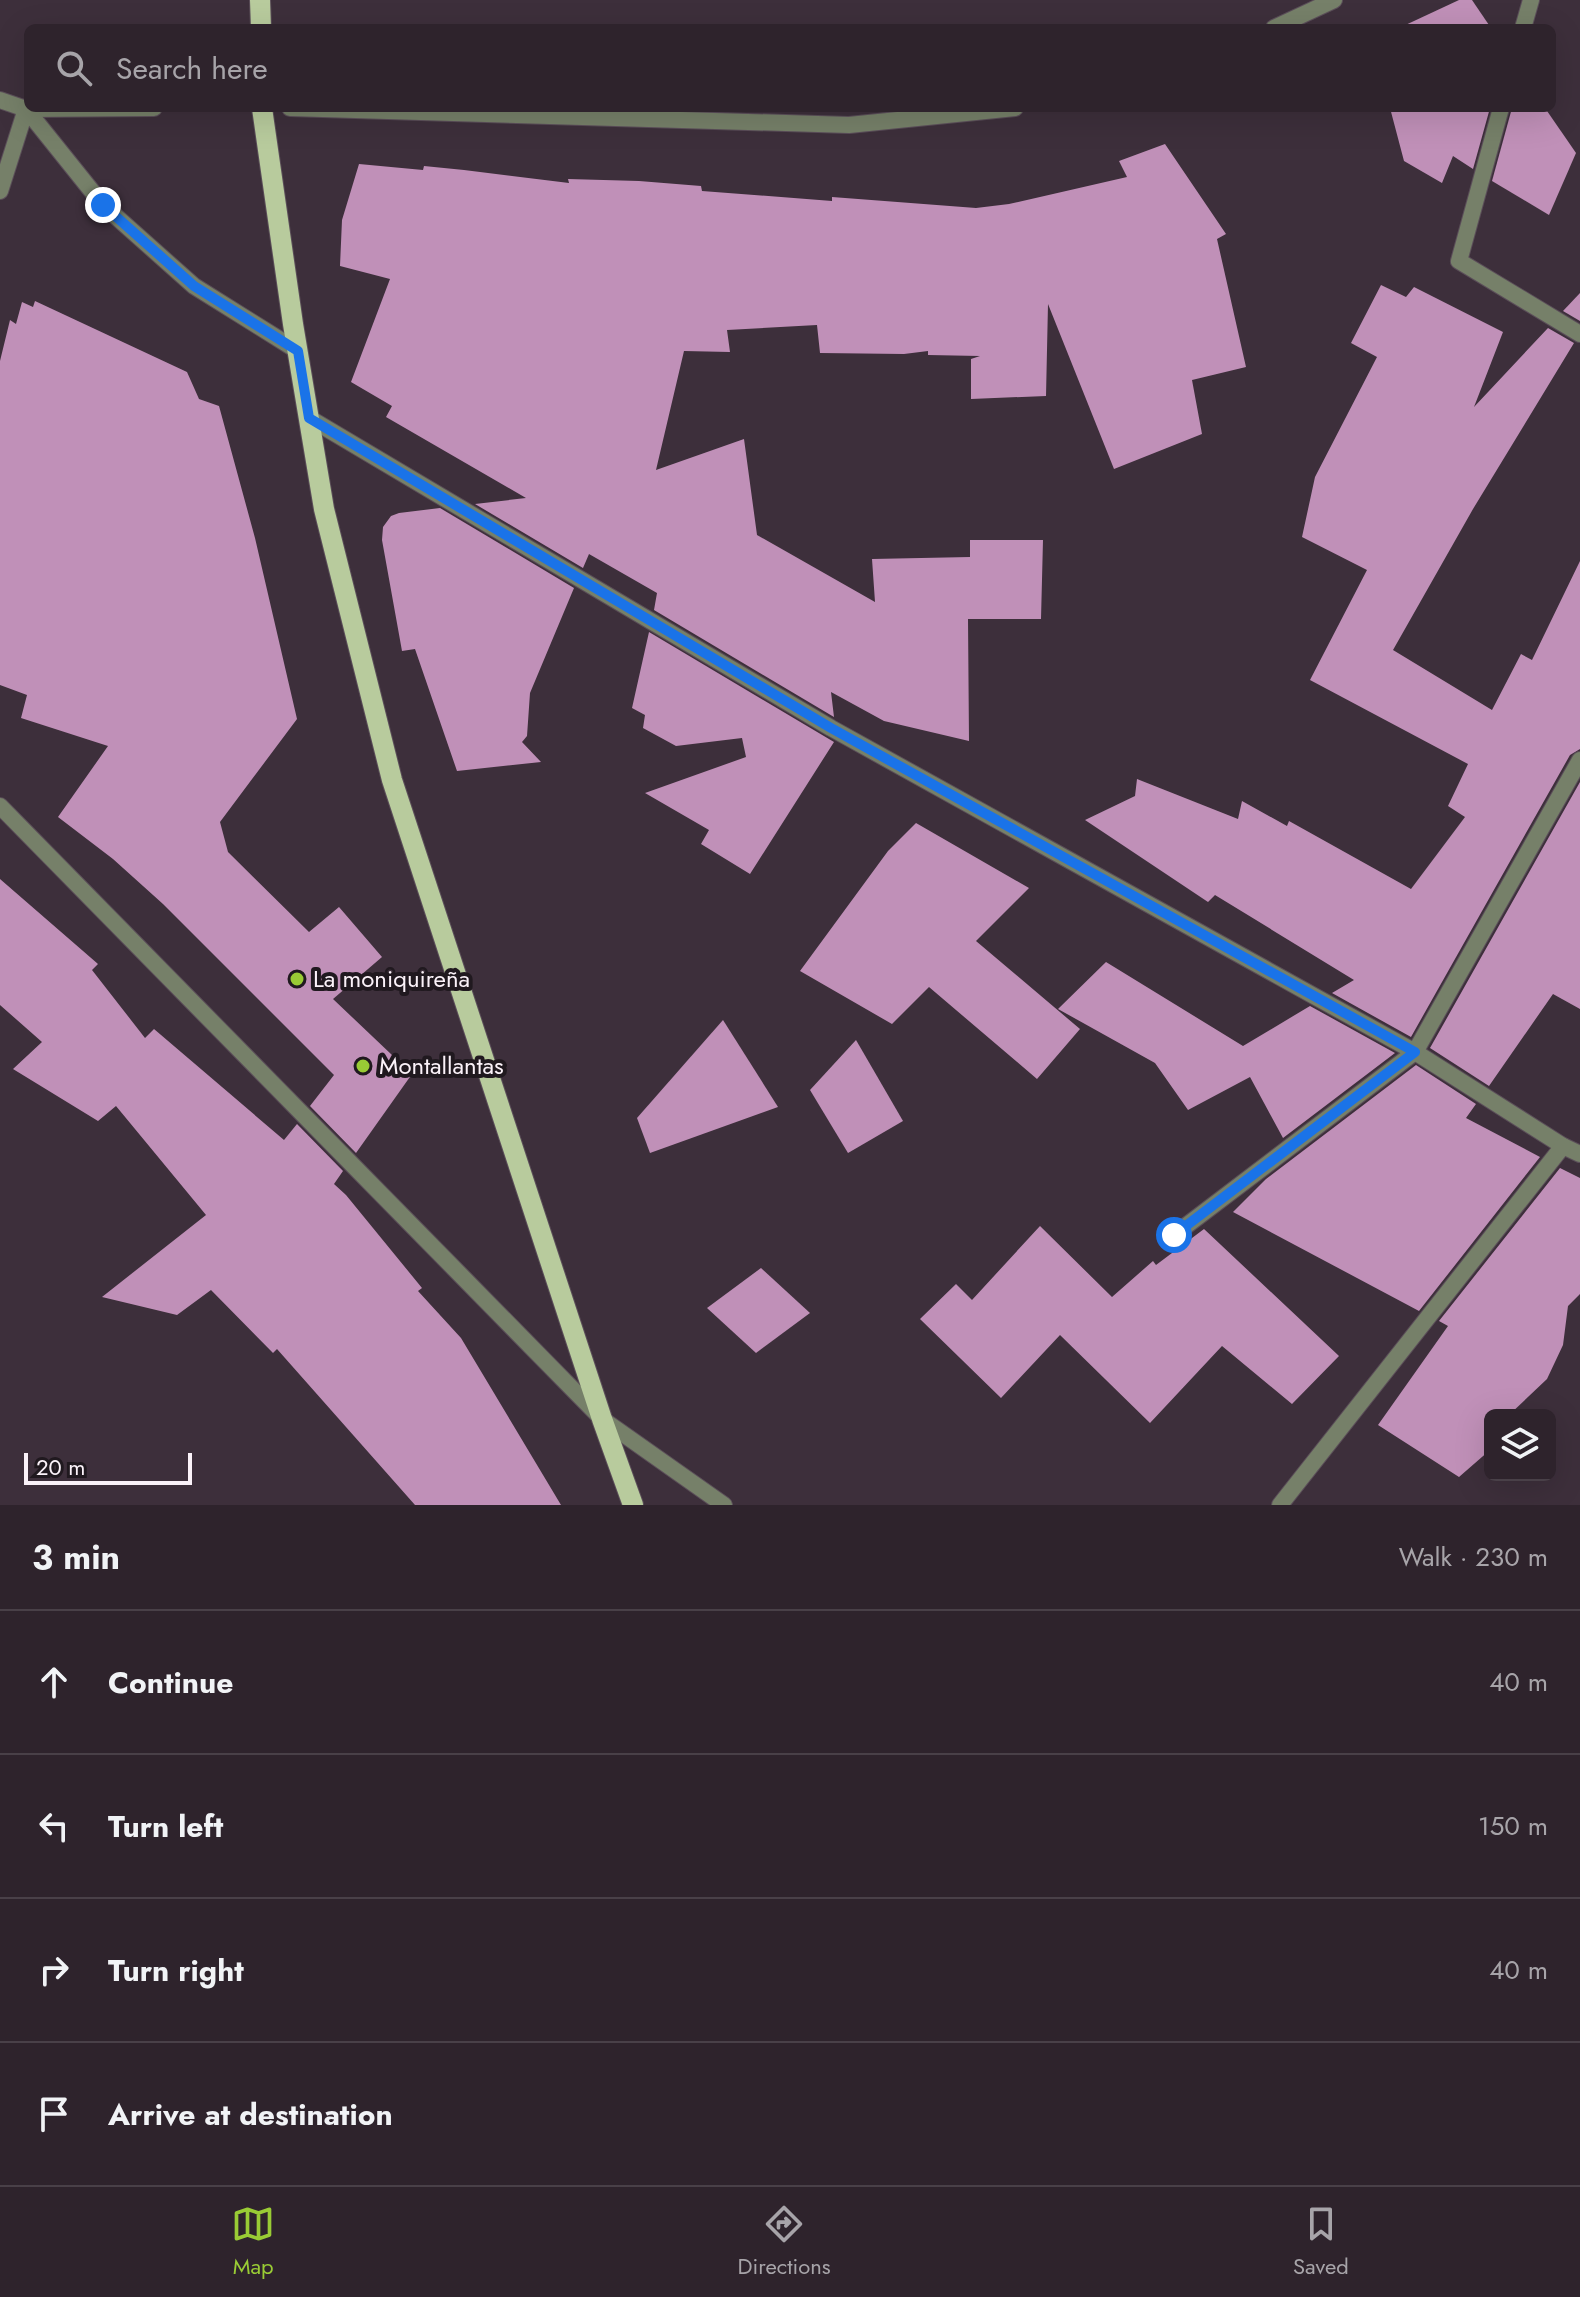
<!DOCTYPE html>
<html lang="en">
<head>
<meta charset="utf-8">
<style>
	body { margin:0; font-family:Jost,sans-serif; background:#3a2f38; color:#f1f3f6 }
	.controls { position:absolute; right:24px; bottom:24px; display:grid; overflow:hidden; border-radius:12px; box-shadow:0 8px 32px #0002 }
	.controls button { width:72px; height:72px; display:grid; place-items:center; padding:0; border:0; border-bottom:2px solid #494048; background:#2e232c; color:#f1f3f6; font:40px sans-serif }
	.scale { position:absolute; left:24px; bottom:20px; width:168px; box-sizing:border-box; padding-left:8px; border:4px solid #fbf2f9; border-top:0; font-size:22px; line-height:28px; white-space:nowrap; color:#fbf2f9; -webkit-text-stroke:6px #20191f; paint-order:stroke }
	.stop { position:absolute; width:24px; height:24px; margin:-18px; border:6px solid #1a73e8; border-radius:50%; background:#fff }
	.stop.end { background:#1a73e8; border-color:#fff; box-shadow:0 2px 8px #0008 }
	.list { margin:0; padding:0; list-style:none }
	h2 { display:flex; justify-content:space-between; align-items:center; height:104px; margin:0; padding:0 32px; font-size:34px }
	h2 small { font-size:26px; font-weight:400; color:#a7a4a9 }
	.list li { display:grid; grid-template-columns:52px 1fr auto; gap:24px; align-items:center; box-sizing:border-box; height:144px; padding:0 32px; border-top:2px solid #494048 }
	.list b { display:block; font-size:30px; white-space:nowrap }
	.list em { font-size:26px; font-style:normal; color:#a7a4a9 }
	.icon { flex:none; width:44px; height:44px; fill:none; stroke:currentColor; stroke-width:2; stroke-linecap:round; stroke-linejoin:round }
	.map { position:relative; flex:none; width:1580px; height:1505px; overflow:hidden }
	.search { position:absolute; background:#2e232c; box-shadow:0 8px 32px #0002; left:24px; right:24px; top:24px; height:88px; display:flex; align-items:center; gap:20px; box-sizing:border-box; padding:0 28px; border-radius:12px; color:#a7a4a9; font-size:30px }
	.sheet { height:680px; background:#2e232c }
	nav { display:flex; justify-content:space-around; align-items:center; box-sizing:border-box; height:112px; border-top:2px solid #494048; background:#2e232c; font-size:22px; color:#a7a4a9 }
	nav a { display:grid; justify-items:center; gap:4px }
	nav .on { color:#99cb35 }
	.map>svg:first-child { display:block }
</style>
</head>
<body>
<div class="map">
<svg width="1580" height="1505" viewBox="0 0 1580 1505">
	<rect width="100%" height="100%" fill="#3d2f3b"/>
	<!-- building -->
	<g fill="#c090b8">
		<path d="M1459,0h13l19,28h-92z"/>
		<path d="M1390,108h100l-17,61 -20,-13 -11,27 -38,-22z"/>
		<path d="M1512,108h33l31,45 -27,62 -57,-34z"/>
		<path d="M1165,144l61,90 -9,5 29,128 -54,13 10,54 -88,35 -66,-165 -2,92 -75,3v-40l9,-3 -52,-1v-4l-24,3 -84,-1 -3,-28 -90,5 3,22 -46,-1 -28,119 88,-31 13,96 118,67 -3,-43 98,-2v-17h73l-2,79h-73l1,122 -85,-20 -53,-29 3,25 -180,-107 3,-17 -68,-39 -6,14 -108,-64 51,-6 -140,-81 6,-11 -41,-24 39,-103 -50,-13 2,-46 17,-56 64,6 1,-4 40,4 105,13 -1,-4 71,2 62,5 1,5 130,10v-4l144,11 33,-4 118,-27 -8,-16z"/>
		<path d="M1381,285l25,12 8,-10 89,45 -29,75 74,-79 26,15 -101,166 -80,141 99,60 29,-56 11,6 48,-99v188l-10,6 -159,282 -79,-44 22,-13 -139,-85 -7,7 -123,-82 50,-24 2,-17 101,40 4,-18 45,25 2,-5 122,68 54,-72 -17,-11 20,-42 -158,-84 57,-110 -65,-33 13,-60 62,-120 -26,-14z"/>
		<path d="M1580,293v28l-17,-10z"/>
		<path d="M35,301l152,71 12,27 20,7 36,132 42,181 -77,103 8,30 81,80 30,-25 43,50 -49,42 79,75 -56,79 -46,-47 24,-31 -171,-171 -50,-45 -55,-42 50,-71 -87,-28 6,-23 -27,-10v-324l10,-41 6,4 6,-22 11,5z"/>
		<path d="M440,508l134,80 -44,105 -3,43 -5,6 19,20 -84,9 -42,-122 -13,2 -20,-111 1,-13 8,-11 8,-3z"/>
		<path d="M649,632l185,110 -84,132 -49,-30 8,-14 -64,-37 101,-36 -4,-19 -66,8 -33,-18 2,-13 -13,-7z"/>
		<path d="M1580,782v227l-27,-15 -64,92 -59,-38z"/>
		<path d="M916,823l113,65 -53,53 104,88 -43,50 -108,-92 -37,37 -92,-53 88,-120z"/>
		<path d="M0,879l98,85 -6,6 53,68 9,-9 130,111 13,-16 46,47 -9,13 12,11 76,93 -4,3 43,47 100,167h-146l-138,-156 -4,4 -62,-63 -34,25 -75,-18 104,-82 -90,-109 -18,15 -85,-52 29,-27 -42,-37z"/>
		<path d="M1106,962l137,84 67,-40 85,47 -112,85 -33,-61 -62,33 -33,-47 -97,-54z"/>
		<path d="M723,1020l55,87 -128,46 -13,-35z"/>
		<path d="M856,1040l47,81 -55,32 -38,-63z"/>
		<path d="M1416,1065l60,39 -10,14 74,39 -121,154 -186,-99 33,-33z"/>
		<path d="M1560,1168l20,10v116l-12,12 -5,39 -16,34 -38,36h-19v35l-31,27 -81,-52 70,-99 -9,-5z"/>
		<path d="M1040,1226l72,71 41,-36 3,4 48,-36 135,127 -47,48 -70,-58 -72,77 -90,-88 -59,63 -81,-79 36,-35 16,16z"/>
		<path d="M761,1268l49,45 -54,40 -49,-45z"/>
	</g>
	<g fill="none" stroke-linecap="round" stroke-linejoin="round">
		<defs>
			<g id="street">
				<path d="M1274,28l60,-28"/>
				<path d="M1523,28l8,-28"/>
				<path d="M0,100l26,9 128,-1"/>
				<path d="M290,108l559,17 166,-17"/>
				<path d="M1501,108l-42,153 121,73"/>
				<path d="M26,109l77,96 91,81 104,65"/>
				<path d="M0,191l26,-82"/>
				<path d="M309,418l522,310 584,324 148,94 17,8"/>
				<path d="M0,806l602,613 122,86"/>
				<path d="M1174,1235l241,-183 165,-292"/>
				<path d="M1280,1505l283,-359"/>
			</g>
			<g id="primary">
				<path d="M260,0l1,28"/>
				<path d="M262,108l31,216 31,185 68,271 210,639 31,86"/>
			</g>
		</defs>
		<!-- street casing -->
		<use href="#street" stroke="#5b4e59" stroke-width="18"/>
		<!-- primary casing -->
		<use href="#primary" stroke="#5b4e59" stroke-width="22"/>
		<!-- street -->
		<use href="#street" stroke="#768069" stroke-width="16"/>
		<!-- primary -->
		<use href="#primary" stroke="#b8cb9d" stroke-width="20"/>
	</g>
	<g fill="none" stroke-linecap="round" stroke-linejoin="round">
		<!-- route -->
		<path stroke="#1a73e8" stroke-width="10" d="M103,205l91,81 104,65 11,67 522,310 584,324 -241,183"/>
	</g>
	<!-- markers -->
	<g fill="#99cb35" stroke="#20191f" stroke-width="3">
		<circle cx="297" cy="979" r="8"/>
		<circle cx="363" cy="1066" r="8"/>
	</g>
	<g text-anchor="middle" stroke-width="8" stroke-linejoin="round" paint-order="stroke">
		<!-- poi labels -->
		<g font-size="24" fill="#fbf2f9" stroke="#20191f" text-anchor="start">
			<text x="313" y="987">La moniquireña</text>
			<text x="379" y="1074">Montallantas</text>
		</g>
	</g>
</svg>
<div class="controls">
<button><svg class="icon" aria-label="layers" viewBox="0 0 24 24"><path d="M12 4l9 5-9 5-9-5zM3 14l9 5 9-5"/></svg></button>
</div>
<div class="scale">20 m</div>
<div class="stop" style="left:1174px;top:1235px"></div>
<div class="stop end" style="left:103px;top:205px"></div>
<div class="search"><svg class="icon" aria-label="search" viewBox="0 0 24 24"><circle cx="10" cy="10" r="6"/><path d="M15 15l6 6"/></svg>Search here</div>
</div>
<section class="sheet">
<h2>3 min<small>Walk · 230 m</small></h2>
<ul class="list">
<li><svg class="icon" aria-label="ahead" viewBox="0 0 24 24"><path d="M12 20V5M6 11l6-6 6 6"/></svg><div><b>Continue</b></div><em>40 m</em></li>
<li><svg class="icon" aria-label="left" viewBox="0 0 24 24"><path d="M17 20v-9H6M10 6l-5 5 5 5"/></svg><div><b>Turn left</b></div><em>150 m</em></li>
<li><svg class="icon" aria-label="right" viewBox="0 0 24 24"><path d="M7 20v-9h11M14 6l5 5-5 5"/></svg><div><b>Turn right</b></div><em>40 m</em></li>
<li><svg class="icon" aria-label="arrive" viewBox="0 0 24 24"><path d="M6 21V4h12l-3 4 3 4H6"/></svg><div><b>Arrive at destination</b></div></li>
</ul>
</section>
<nav>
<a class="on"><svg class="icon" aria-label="map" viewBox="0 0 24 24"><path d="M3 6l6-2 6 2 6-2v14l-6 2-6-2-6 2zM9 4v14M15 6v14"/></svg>Map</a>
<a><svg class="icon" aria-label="directions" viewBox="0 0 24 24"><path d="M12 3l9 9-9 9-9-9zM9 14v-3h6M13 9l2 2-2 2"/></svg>Directions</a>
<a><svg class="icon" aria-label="saved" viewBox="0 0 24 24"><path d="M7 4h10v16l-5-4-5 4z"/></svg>Saved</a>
</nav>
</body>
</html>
